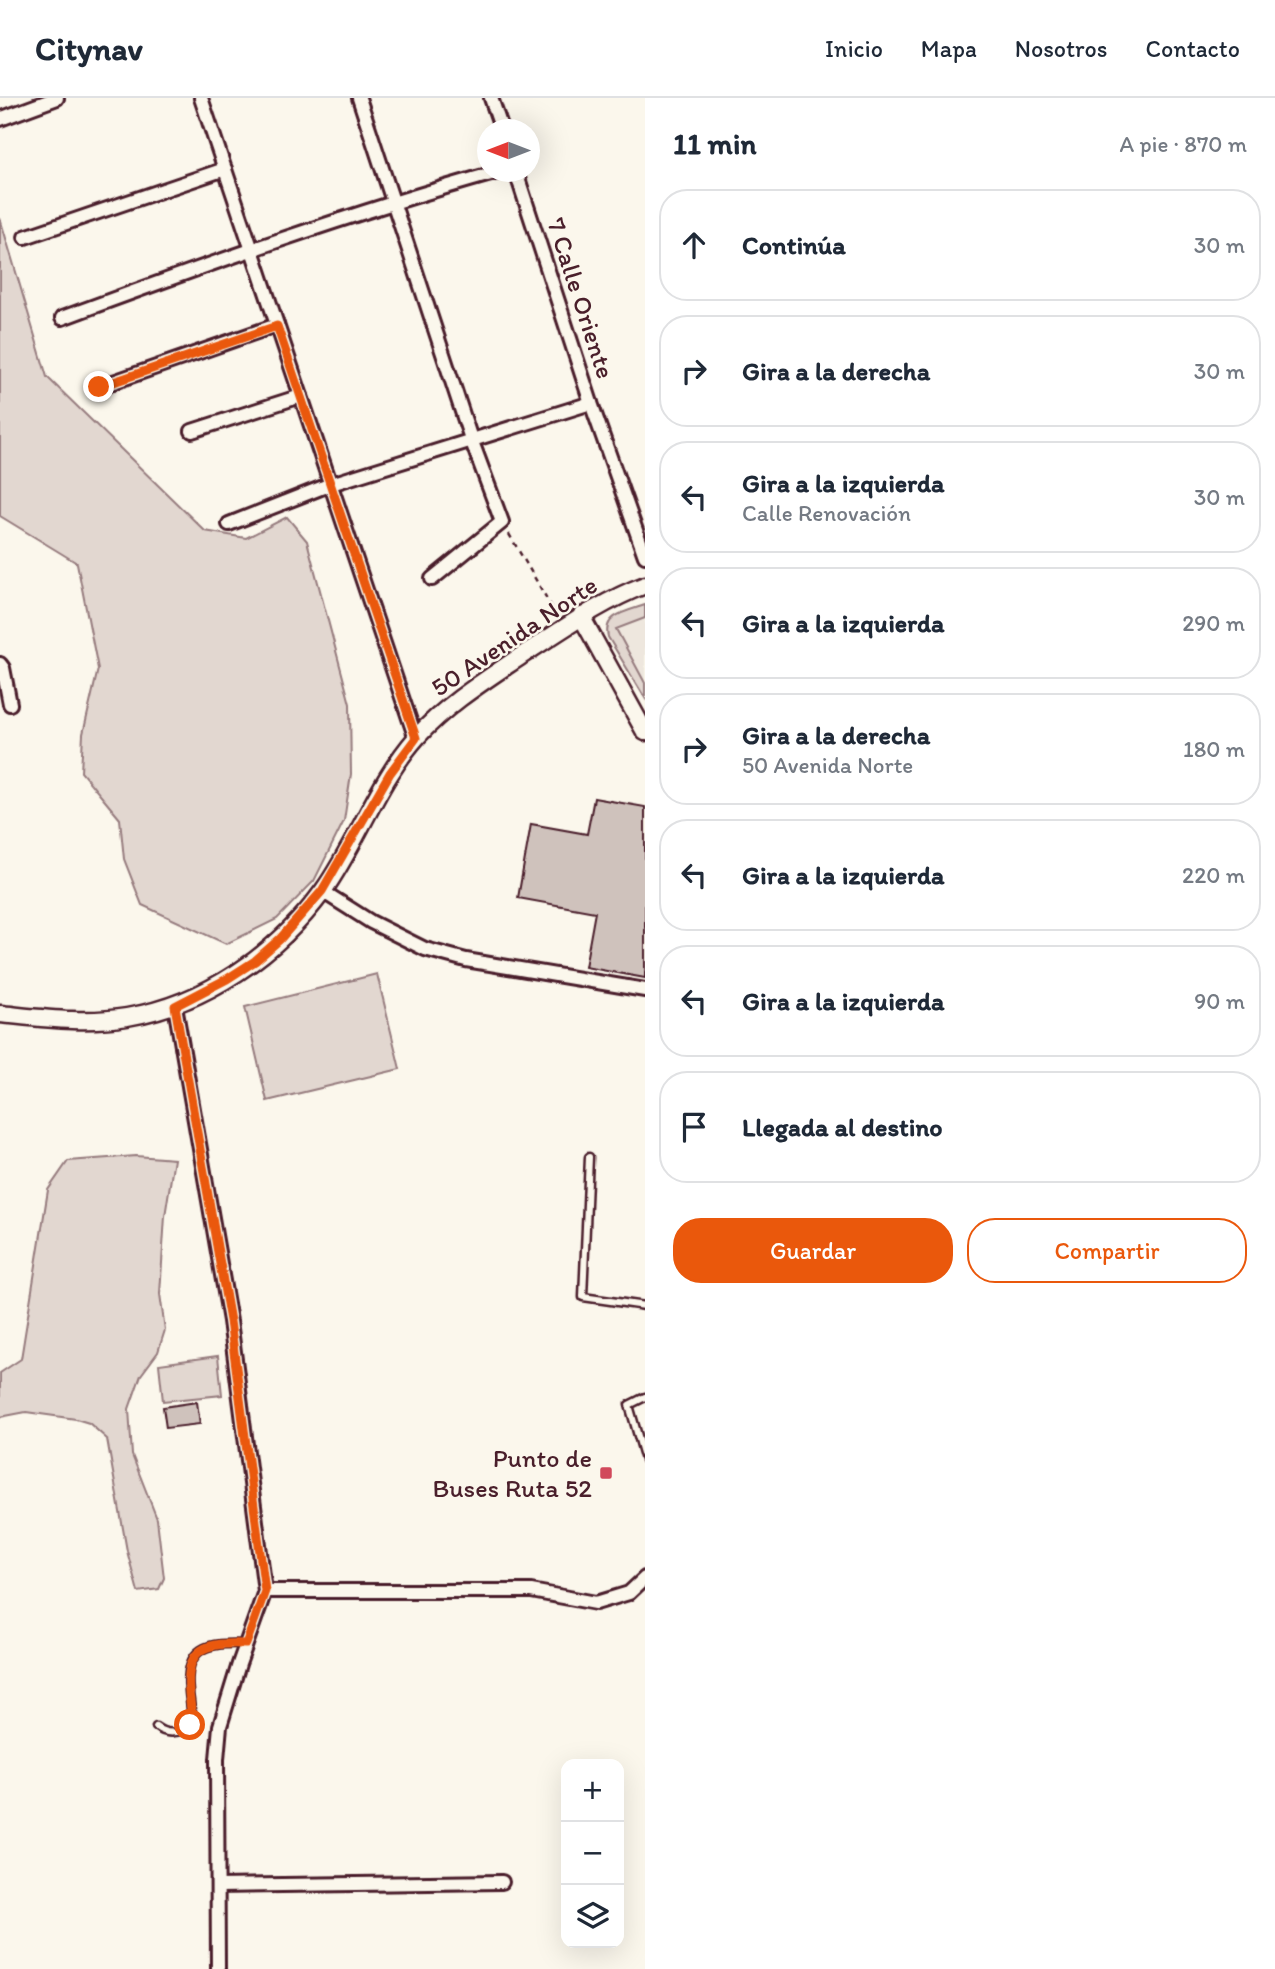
<!DOCTYPE html>
<html lang="es">
<head>
<meta charset="utf-8">
<style>
	body { margin:0; font-family:Itim,sans-serif; background:#f6f6f7; color:#1f2937 }
	.controls { position:absolute; right:21px; bottom:21px; display:grid; overflow:hidden; border-radius:14px; box-shadow:0 7px 28px #0002 }
	.controls button { width:63px; height:63px; display:grid; place-items:center; padding:0; border:0; border-bottom:2px solid #e0e1e3; background:#fff; color:#1f2937; font:35px sans-serif }
	.compass { position:absolute; left:477px; top:21px; width:63px; height:63px; border-radius:50%; background:#fff; box-shadow:0 7px 28px #0002; rotate:270deg }
	.stop { position:absolute; width:21px; height:21px; margin:-16px; border:5px solid #ea580c; border-radius:50%; background:#fff }
	.stop.end { background:#ea580c; border-color:#fff; box-shadow:0 2px 7px #0008 }
	.list { margin:0; padding:0; list-style:none }
	h2 { display:flex; justify-content:space-between; align-items:center; height:91px; margin:0; padding:0 28px; font-size:30px }
	h2 small { font-size:23px; font-weight:400; color:#747a83 }
	.list li { display:grid; grid-template-columns:46px 1fr auto; gap:21px; align-items:center; box-sizing:border-box; height:112px; margin:0 14px 14px; padding:0 14px; border:2px solid #e0e1e3; border-radius:28px }
	.list b { display:block; font-size:26px; white-space:nowrap }
	.list p { margin:0; font-size:23px; white-space:nowrap; color:#747a83 }
	.list em { font-size:23px; font-style:normal; color:#747a83 }
	.actions { display:flex; gap:14px; padding:21px 28px }
	.actions a { flex:1; padding:16px 0; border:2px solid #ea580c; border-radius:28px; text-align:center; font-size:24px; color:#ea580c }
	.actions .main { background:#ea580c; color:#fff }
	.icon { flex:none; width:38px; height:38px; fill:none; stroke:currentColor; stroke-width:2; stroke-linecap:round; stroke-linejoin:round }
	.map { position:relative; flex:none; width:645px; height:1871px; overflow:hidden }
	header { display:flex; align-items:center; gap:42px; box-sizing:border-box; height:98px; padding:0 35px; background:#fff; border-bottom:2px solid #e0e1e3 }
	header strong { font-size:33px }
	nav { display:flex; gap:38px; margin-inline-start:auto; font-size:24px }
	main { display:flex }
	aside { flex:1; background:#fff }
	.map>svg:first-child { display:block }
</style>
</head>
<body>
<header>
<strong>Citynav</strong>
<nav><a>Inicio</a><a>Mapa</a><a>Nosotros</a><a>Contacto</a></nav>
</header>
<main>
<div class="map">
<svg width="645" height="1871" viewBox="0 0 645 1871">
	<rect width="100%" height="100%" fill="#fbf7ec"/>
	<filter id="ink" filterUnits="userSpaceOnUse"><feTurbulence type="fractalNoise" baseFrequency=".0143" numOctaves="2"/><feDisplacementMap in="SourceGraphic" scale="14" xChannelSelector="R" yChannelSelector="G"/><feConvolveMatrix kernelMatrix="1 2 1 2 8 2 1 2 1" color-interpolation-filters="sRGB"/></filter>
	<g filter="url(#ink)">
		<!-- built -->
		<path fill="#eee7de" d="M645,520v65l-30,-54z"/>
		<!-- green -->
		<g fill="#e2d7d0" stroke="#967b7e" stroke-width="2">
			<path d="M0,120l47,159 158,154 41,7 41,-21 20,24 43,163 1,70 -7,47 -30,60 -37,38 -51,25 -84,-39 -18,-46 -4,-40 -39,-47 2,-38 15,-65 -21,-106 -77,-47z"/>
			<path d="M645,507v13l-29,11 29,54v15l-37,-61c-6,-23 21,-26 37,-32z"/>
			<path d="M377,876l23,95 -133,32 -22,-94z"/>
			<path d="M136,1058l38,3 -9,57 -5,78 5,36 -7,22 -17,23 -12,34 3,46 25,64 7,59 -5,11 -21,3 -11,-41 -20,-112 -18,-16 -13,-4 -50,-7 -26,5v-44l21,-14 27,-169 20,-29z"/>
			<path d="M218,1258l4,39 -59,6 -4,-37z"/>
		</g>
		<!-- building -->
		<g fill="#cfc2bc" stroke="#4a1f2b" stroke-width="2">
			<path d="M594,700l51,9v171l-60,-11 10,-55 -77,-14 13,-74 56,10z"/>
			<path d="M197,1304l3,22 -34,4 -3,-21z"/>
		</g>
		<g fill="none" stroke-linecap="round" stroke-linejoin="round">
			<defs>
				<g id="service">
					<path d="M589,1059l-6,140 62,9"/>
					<path d="M645,1299l-16,8 16,55"/>
					<path d="M156,1629c10,8 24,7 34,-2 3,-11 0,-21 -1,-33 -5,-45 17,-50 57,-48"/>
				</g>
				<g id="minor">
					<path d="M201,0l215,641"/>
					<path d="M359,0l112,341 31,83 -70,57"/>
					<path d="M491,0l11,32"/>
					<path d="M0,21l57,-21"/>
					<path d="M516,74l75,231 54,153"/>
					<path d="M25,139l200,-68"/>
					<path d="M62,220c144,-53 288,-105 436,-146"/>
					<path d="M99,289l178,-62"/>
					<path d="M192,333l109,-35"/>
					<path d="M229,426l102,-40 260,-81"/>
					<path d="M0,566l3,4 7,36"/>
					<path d="M322,793l49,31 54,27 41,11 179,30"/>
					<path d="M175,908l55,315 35,270 -26,73 -19,62 -3,33 1,210"/>
					<path d="M265,1493h266l65,12 33,-10 16,-15"/>
					<path d="M218,1788l284,-4"/>
				</g>
				<g id="tertiary">
					<path d="M581,518l64,116"/>
					<path d="M0,916c42,4 85,10 127,3 78,-13 150,-63 196,-126 35,-49 54,-109 94,-154 30,-33 67,-56 104,-81 41,-26 79,-54 124,-71"/>
				</g>
			</defs>
			<!-- service casing -->
			<use href="#service" stroke="#4a1f2b" stroke-width="11"/>
			<!-- minor casing -->
			<use href="#minor" stroke="#4a1f2b" stroke-width="18"/>
			<!-- tertiary casing -->
			<use href="#tertiary" stroke="#4a1f2b" stroke-width="21"/>
			<!-- path -->
			<path stroke="#4a1f2b" stroke-width="2.5" stroke-dasharray="5 5" stroke-linecap="butt" d="M509,436l48,82"/>
			<!-- service -->
			<use href="#service" stroke="#fbf7ec" stroke-width="6"/>
			<!-- minor -->
			<use href="#minor" stroke="#fbf7ec" stroke-width="12"/>
			<!-- tertiary -->
			<use href="#tertiary" stroke="#fbf7ec" stroke-width="16"/>
		</g>
	</g>
	<g fill="none" stroke-linecap="round" stroke-linejoin="round" filter="url(#ink)">
		<!-- route -->
		<path stroke="#ea580c" stroke-width="9" d="M99,289l178,-61 139,412 -26,35 -68,118 -42,48 -25,22 -28,18 -52,27 55,315 35,270 -19,53c-40,-2 -61,3 -57,48 1,12 4,22 1,33"/>
	</g>
	<!-- markers -->
	<rect fill="#d1495b" stroke="#fbf7ec" stroke-width="2.5" x="599" y="1368" width="14" height="14" rx="3.5"/>
	<g text-anchor="middle" stroke-width="5" stroke-linejoin="round" paint-order="stroke">
		<!-- street labels -->
		<g font-size="26" fill="#4a1f2b" stroke="#fbf7ec">
			<text transform="translate(581 200) rotate(72)" y="9">7 Calle Oriente</text>
			<text transform="translate(514 538) rotate(-34)" y="9">50 Avenida Norte</text>
		</g>
		<!-- poi labels -->
		<g font-size="26" fill="#4a1f2b" stroke="#fbf7ec" text-anchor="end">
			<text x="592" y="1369">Punto de<tspan x="592" dy="30">Buses Ruta 52</tspan></text>
		</g>
	</g>
</svg>
<div class="controls">
<button>+</button>
<button>−</button>
<button><svg class="icon" aria-label="layers" viewBox="0 0 24 24"><path d="M12 4l9 5-9 5-9-5zM3 14l9 5 9-5"/></svg></button>
</div>
<svg class="compass" viewBox="-18 -18 36 36"><path d="M0-13l5 13h-10z" fill="#e53935"/><path d="M0 13l5-13h-10z" fill="#747a83"/></svg>
<div class="stop" style="left:190px;top:1627px"></div>
<div class="stop end" style="left:99px;top:289px"></div>
</div>
<aside>
<h2>11 min<small>A pie · 870 m</small></h2>
<ul class="list">
<li><svg class="icon" aria-label="ahead" viewBox="0 0 24 24"><path d="M12 20V5M6 11l6-6 6 6"/></svg><div><b>Continúa</b></div><em>30 m</em></li>
<li><svg class="icon" aria-label="right" viewBox="0 0 24 24"><path d="M7 20v-9h11M14 6l5 5-5 5"/></svg><div><b>Gira a la derecha</b></div><em>30 m</em></li>
<li><svg class="icon" aria-label="left" viewBox="0 0 24 24"><path d="M17 20v-9H6M10 6l-5 5 5 5"/></svg><div><b>Gira a la izquierda</b><p>Calle Renovación</p></div><em>30 m</em></li>
<li><svg class="icon" aria-label="left" viewBox="0 0 24 24"><path d="M17 20v-9H6M10 6l-5 5 5 5"/></svg><div><b>Gira a la izquierda</b></div><em>290 m</em></li>
<li><svg class="icon" aria-label="right" viewBox="0 0 24 24"><path d="M7 20v-9h11M14 6l5 5-5 5"/></svg><div><b>Gira a la derecha</b><p>50 Avenida Norte</p></div><em>180 m</em></li>
<li><svg class="icon" aria-label="left" viewBox="0 0 24 24"><path d="M17 20v-9H6M10 6l-5 5 5 5"/></svg><div><b>Gira a la izquierda</b></div><em>220 m</em></li>
<li><svg class="icon" aria-label="left" viewBox="0 0 24 24"><path d="M17 20v-9H6M10 6l-5 5 5 5"/></svg><div><b>Gira a la izquierda</b></div><em>90 m</em></li>
<li><svg class="icon" aria-label="arrive" viewBox="0 0 24 24"><path d="M6 21V4h12l-3 4 3 4H6"/></svg><div><b>Llegada al destino</b></div></li>
</ul>
<div class="actions"><a class="main">Guardar</a><a>Compartir</a></div>
</aside>
</main>
</body>
</html>
